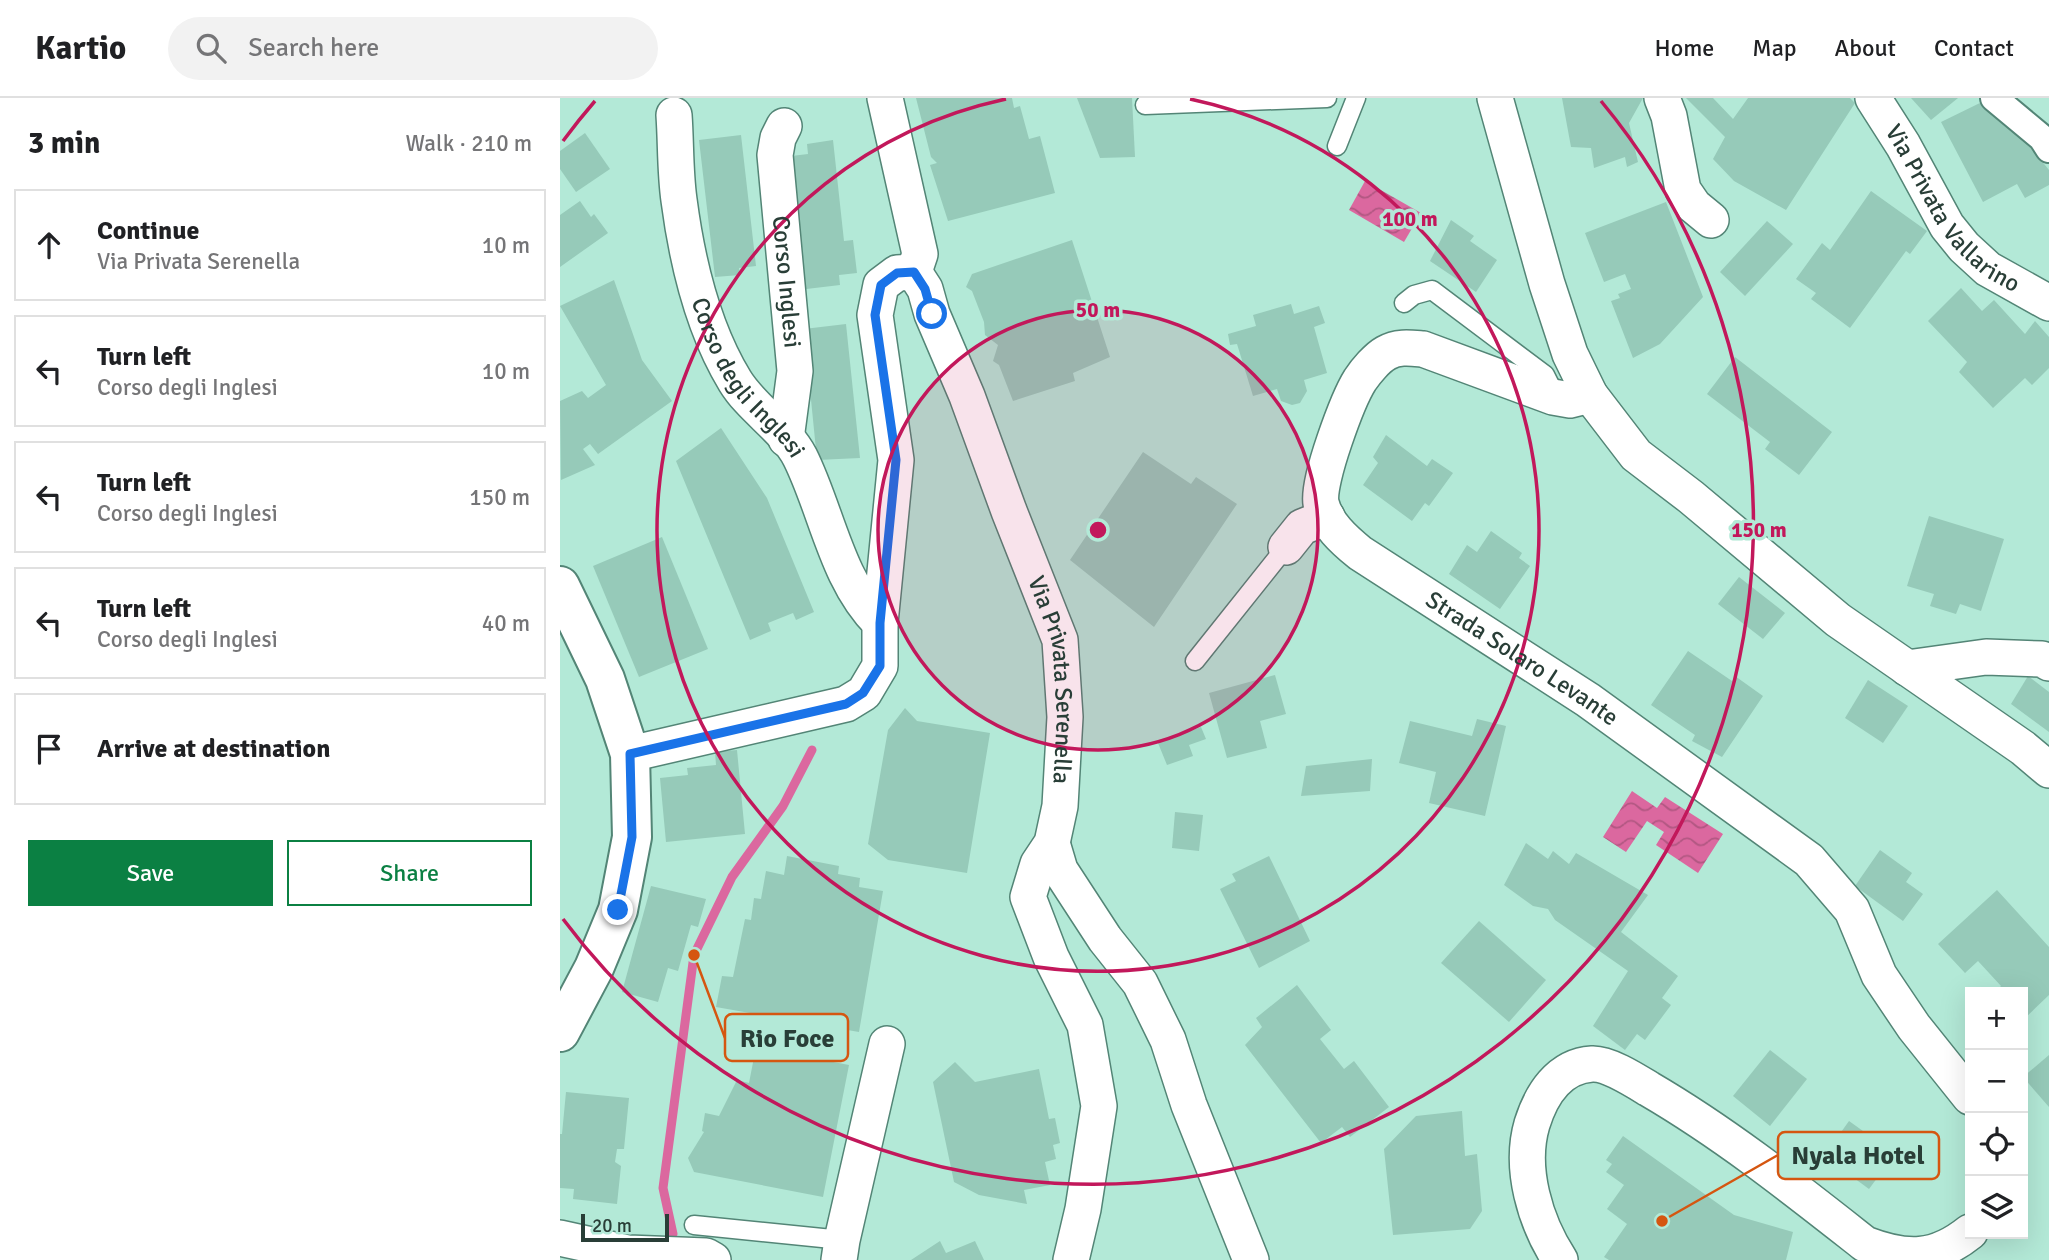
<!DOCTYPE html>
<html lang="en">
<head>
<meta charset="utf-8">
<style>
	body { margin:0; font-family:Signika,sans-serif; background:#f2f2f2; color:#202124 }
	.controls { position:absolute; right:21px; bottom:21px; display:grid; overflow:hidden; border-radius:0px; box-shadow:0 7px 28px #0002 }
	.controls button { width:63px; height:63px; display:grid; place-items:center; padding:0; border:0; border-bottom:2px solid #e0e0e0; background:#fff; color:#202124; font:35px sans-serif }
	.scale { position:absolute; left:21px; bottom:18px; width:88px; box-sizing:border-box; padding-left:7px; border:4px solid #293e37; border-top:0; font-size:19px; line-height:24px; white-space:nowrap; color:#293e37; -webkit-text-stroke:5px #b3e9d7; paint-order:stroke }
	.stop { position:absolute; width:21px; height:21px; margin:-16px; border:5px solid #1a73e8; border-radius:50%; background:#fff }
	.stop.end { background:#1a73e8; border-color:#fff; box-shadow:0 2px 7px #0008 }
	.list { margin:0; padding:0; list-style:none }
	h2 { display:flex; justify-content:space-between; align-items:center; height:91px; margin:0; padding:0 28px; font-size:30px }
	h2 small { font-size:23px; font-weight:400; color:#757577 }
	.list li { display:grid; grid-template-columns:46px 1fr auto; gap:21px; align-items:center; box-sizing:border-box; height:112px; margin:0 14px 14px; padding:0 14px; border:2px solid #e0e0e0; border-radius:0px }
	.list b { display:block; font-size:26px; white-space:nowrap }
	.list p { margin:0; font-size:23px; white-space:nowrap; color:#757577 }
	.list em { font-size:23px; font-style:normal; color:#757577 }
	.actions { display:flex; gap:14px; padding:21px 28px }
	.actions a { flex:1; padding:16px 0; border:2px solid #0b8043; border-radius:0px; text-align:center; font-size:24px; color:#0b8043 }
	.actions .main { background:#0b8043; color:#fff }
	.icon { flex:none; width:38px; height:38px; fill:none; stroke:currentColor; stroke-width:2; stroke-linecap:round; stroke-linejoin:round }
	.map { position:relative; flex:none; width:1489px; height:1162px; overflow:hidden }
	header { display:flex; align-items:center; gap:42px; box-sizing:border-box; height:98px; padding:0 35px; background:#fff; border-bottom:2px solid #e0e0e0 }
	header strong { font-size:33px }
	nav { display:flex; gap:38px; margin-inline-start:auto; font-size:24px }
	.search { width:490px; height:63px; background:#f2f2f2; display:flex; align-items:center; gap:18px; box-sizing:border-box; padding:0 24px; border-radius:38px; color:#757577; font-size:26px }
	main { display:flex }
	aside { flex:1; background:#fff }
	.map>svg:first-child { display:block }
</style>
</head>
<body>
<header>
<strong>Kartio</strong>
<div class="search"><svg class="icon" aria-label="search" viewBox="0 0 24 24"><circle cx="10" cy="10" r="6"/><path d="M15 15l6 6"/></svg>Search here</div>
<nav><a>Home</a><a>Map</a><a>About</a><a>Contact</a></nav>
</header>
<main>
<aside>
<h2>3 min<small>Walk · 210 m</small></h2>
<ul class="list">
<li><svg class="icon" aria-label="ahead" viewBox="0 0 24 24"><path d="M12 20V5M6 11l6-6 6 6"/></svg><div><b>Continue</b><p>Via Privata Serenella</p></div><em>10 m</em></li>
<li><svg class="icon" aria-label="left" viewBox="0 0 24 24"><path d="M17 20v-9H6M10 6l-5 5 5 5"/></svg><div><b>Turn left</b><p>Corso degli Inglesi</p></div><em>10 m</em></li>
<li><svg class="icon" aria-label="left" viewBox="0 0 24 24"><path d="M17 20v-9H6M10 6l-5 5 5 5"/></svg><div><b>Turn left</b><p>Corso degli Inglesi</p></div><em>150 m</em></li>
<li><svg class="icon" aria-label="left" viewBox="0 0 24 24"><path d="M17 20v-9H6M10 6l-5 5 5 5"/></svg><div><b>Turn left</b><p>Corso degli Inglesi</p></div><em>40 m</em></li>
<li><svg class="icon" aria-label="arrive" viewBox="0 0 24 24"><path d="M6 21V4h12l-3 4 3 4H6"/></svg><div><b>Arrive at destination</b></div></li>
</ul>
<div class="actions"><a class="main">Save</a><a>Share</a></div>
</aside>
<div class="map">
<svg width="1489" height="1162" viewBox="0 0 1489 1162">
	<defs>
		<pattern id="water-waves" width="16" height="10" patternUnits="userSpaceOnUse" patternTransform="scale(1.75)"><rect width="16" height="10" fill="#db689f"/><path d="M0 5q4-4 8 0t8 0" fill="none" stroke="#b25782"/></pattern>
	</defs>
	<rect width="100%" height="100%" fill="#b3e9d7"/>
	<!-- water -->
	<g fill="url(#water-waves)">
		<path d="M805,83l56,32 -17,29 -55,-32z"/>
		<path d="M1072,693l25,17 8,-11 58,37 -25,39 -42,-28 8,-13 -17,-11 -21,31 -23,-15z"/>
	</g>
	<g fill="none" stroke-linecap="round" stroke-linejoin="round">
		<!-- stream -->
		<path stroke="#db689f" stroke-width="9" d="M113,1136l-10,-46 31,-233 38,-78 51,-71 29,-56"/>
	</g>
	<!-- building -->
	<g fill="#96cab9">
		<path d="M356,0h96l2,10 6,-2 9,33 11,-3 15,57 -107,28 -18,-56 7,-2 -6,-6z"/>
		<path d="M517,0h55l3,59 -35,1z"/>
		<path d="M1002,0h81l-14,25 9,39 -11,5 -2,-10 -31,11 -3,-20 -20,-1z"/>
		<path d="M1126,0h27l20,21 15,-21h102l5,5 -69,107 -52,-29 -21,-22 12,-22z"/>
		<path d="M1351,0h47l-27,22z"/>
		<path d="M1424,3l27,22 38,47v15l-24,13 -8,-14 -34,18 -42,-80z"/>
		<path d="M25,35l25,36 -34,23 -16,-23v-18z"/>
		<path d="M181,37l15,131 -17,2 1,7 -25,2 -16,-137z"/>
		<path d="M273,42l11,101 9,-1 4,33 -18,2 1,10 -42,5 -15,-133 25,-3 -1,-10z"/>
		<path d="M1311,93l56,40 -17,23 -4,-3 -56,77 -39,-29 5,-6 -20,-14 26,-36 8,7z"/>
		<path d="M20,103l11,16 3,-3 14,19 -48,34v-52z"/>
		<path d="M1106,104l37,95 -43,47 -27,14 -22,-57 9,-3 -2,-4 13,-5 -6,-15 -21,8 -19,-49z"/>
		<path d="M891,122l23,16 -4,5 27,19 -21,32 -46,-31z"/>
		<path d="M1207,123l26,23 -48,52 -25,-24z"/>
		<path d="M512,142l38,117 -37,16 2,8 -62,20 -14,-36 -6,-4 5,-16 -13,-10 -1,-13 -12,-31 -6,-4 6,-13z"/>
		<path d="M54,182l28,80 30,41 -74,53 -8,-10 -7,5 12,16 -34,15 -1,-79 22,-10 6,7 18,-13 -46,-79z"/>
		<path d="M1401,190l21,23 12,-11 31,34 10,-13 14,16v31l-17,17 -7,-7 -32,30 -34,-36 8,-10 -39,-41z"/>
		<path d="M731,206l3,10 25,-8 6,17 -11,4 13,46 -23,7 3,11 -7,12 -8,2 -11,-4 -4,-12 -24,7 -16,-52 -7,1 -2,-11 28,-8 -3,-11z"/>
		<path d="M286,226l14,134 -43,2 -13,-131z"/>
		<path d="M1175,259l97,75 -33,43 -34,-26 5,-7 -63,-48z"/>
		<path d="M161,330l46,70 47,114 -18,8 -3,-7 -25,10 3,8 -21,9 -74,-179z"/>
		<path d="M826,337l41,31 5,-7 21,14 -24,33 -4,-3 -13,18 -49,-36 15,-22 -5,-6z"/>
		<path d="M583,354l48,32 5,-7 41,27 -83,123 -84,-67z"/>
		<path d="M1369,418l75,23 -23,72 -21,-7 -4,10 -26,-8 4,-12 -27,-8z"/>
		<path d="M931,433l31,22 -3,5 11,8 -30,43 -51,-35 18,-29 10,7z"/>
		<path d="M102,439l46,112 -69,28 -46,-111z"/>
		<path d="M1179,479l46,36 -22,26 -45,-35z"/>
		<path d="M1128,553l44,30 3,-5 28,20 -41,61 -30,-16 3,-6 -44,-30z"/>
		<path d="M715,577l11,39 -26,7 7,27 -40,10 -18,-65z"/>
		<path d="M1468,578l21,16v40l-38,-28z"/>
		<path d="M1308,582l40,26 -25,37 -38,-25z"/>
		<path d="M345,610l12,13 73,12 -23,140 -79,-13 -20,-16 20,-114z"/>
		<path d="M917,621l29,7 -21,90 -56,-13 7,-31 -37,-9 11,-42 62,15z"/>
		<path d="M641,629l5,12 -17,6 4,11 -26,9 -9,-22z"/>
		<path d="M177,652l8,84 -79,8 -6,-64 28,-3 -1,-7 29,-3 -1,-13z"/>
		<path d="M812,661l-2,32 -69,5 5,-30z"/>
		<path d="M615,714l28,3 -4,36 -27,-3z"/>
		<path d="M966,745l22,16 5,-8 16,13 7,-11 72,42 -27,37 57,44 -16,22 9,7 -26,35 -8,-6 -12,16 -32,-24 35,-55 -73,-51 -7,-11 -15,-3 -29,-21z"/>
		<path d="M1320,752l32,23 -6,9 17,12 -20,27 -48,-35z"/>
		<path d="M227,758l52,10 -1,8 22,4 -1,9 24,4 -24,141 -143,-25 6,-31 11,1 12,-58 6,1 3,-22 7,1 5,-28 18,4z"/>
		<path d="M709,758l41,85 -51,27 -39,-79 16,-8 -4,-7z"/>
		<path d="M91,788l55,13 -8,28 -7,-2 -13,46 -10,-3 -10,34 -36,-10z"/>
		<path d="M1437,792l52,57v48l-26,25v-28h-28l6,-6 -23,-25 -13,12 -27,-29z"/>
		<path d="M919,823l67,59 -37,42 -68,-59z"/>
		<path d="M737,887l34,45 -11,9 24,30 10,-8 35,46 -39,30 -8,-10 -21,16 -76,-98 17,-18 -6,-9z"/>
		<path d="M196,949l93,18 -26,132 -129,-25 -6,-14 16,-26 -2,-1 3,-18 14,3 18,-36 12,3z"/>
		<path d="M1210,952l37,29 -37,47 -37,-30z"/>
		<path d="M1489,957v52l-26,-30z"/>
		<path d="M395,964l20,20 64,-13 10,50 6,-1 5,25 -7,2 3,14 -11,3 5,23 -26,5 3,14 -48,-9 -25,-13 -21,-100z"/>
		<path d="M6,994l63,6 -5,51h-7l-2,13 6,4 -4,38 -44,-5 1,-10 -14,-1v-54h2z"/>
		<path d="M902,1013l3,45 12,-2 5,57 -12,18 -77,6 -9,-86 32,-33z"/>
		<path d="M1289,1023l46,33 -26,35 -45,-33z"/>
		<path d="M1063,1038l111,79 59,17 -7,28h-177l-5,-3 23,-33 -20,-15 17,-24 -18,-13 6,-8 -6,-4z"/>
		<path d="M380,1143l6,12 29,-12 9,19h-73z"/>
	</g>
	<g fill="none" stroke-linecap="round" stroke-linejoin="round">
		<defs>
			<g id="service">
				<path d="M585,7l182,-7"/>
				<path d="M777,48l19,-48"/>
				<path d="M844,205l10,-8 18,-5 113,85 6,12 2,10"/>
				<path d="M635,563l91,-114"/>
				<path d="M134,1127l148,15"/>
			</g>
			<path id="pedestrian" d="M1434,0l48,40 7,11"/>
			<g id="minor">
				<path d="M325,0l35,156 -6,18"/>
				<path d="M935,0l52,186 23,70 20,41 46,60 55,42 147,123 185,128 26,22"/>
				<path d="M1102,0l7,18 14,74 11,16 17,14"/>
				<path id="s1" d="M1313,0l30,47 44,81 17,21 24,22 61,34"/>
				<path id="s2" d="M114,17c2,28 1,57 5,85 8,61 23,127 56,181 17,28 50,47 65,76 27,54 36,122 80,166"/>
				<path id="s3" d="M224,28l-6,12 -3,17 20,216 -9,68"/>
				<path id="s4" d="M1030,297l-20,5 -17,-3 -130,-48c-12,-1 -25,-3 -37,4 -9,5 -20,18 -26,27 -12,19 -43,101 -39,123 5,21 23,37 39,50l228,147 221,160 43,50 27,65 35,52 56,70"/>
				<path d="M726,449l16,-20 25,-10"/>
				<path d="M1347,570l79,-11 56,2 7,4"/>
				<path id="s5" d="M70,656l216,-50 18,-11 16,-27v-43l16,-163 -21,-145 6,-30 16,-12 17,-1 11,17 7,25 35,82 42,115 51,129 5,77 -5,89 -8,37 -14,21 -10,33 23,60 34,68 14,81 -16,103 -12,51"/>
				<path d="M492,745l8,27 45,69 35,44 28,57 21,65 62,155"/>
				<path d="M0,1140l68,15 78,3 7,4"/>
				<path d="M279,1162l3,-20 45,-196"/>
				<path d="M1000,1162c-25,-38 -41,-92 -28,-136 9,-29 27,-58 60,-60 16,-1 44,17 57,25 77,45 146,100 216,155 42,16 70,16 105,-12"/>
			</g>
			<path id="secondary" d="M0,488l45,93 25,75 2,83 -14,73 -24,58 -34,64"/>
		</defs>
		<!-- service casing -->
		<use href="#service" stroke="#538576" stroke-width="21"/>
		<!-- pedestrian casing -->
		<use href="#pedestrian" stroke="#538576" stroke-width="30"/>
		<!-- minor casing -->
		<use href="#minor" stroke="#538576" stroke-width="38"/>
		<!-- secondary casing -->
		<use href="#secondary" stroke="#538576" stroke-width="42"/>
		<!-- service -->
		<use href="#service" stroke="#fff" stroke-width="18"/>
		<!-- pedestrian -->
		<use href="#pedestrian" stroke="#fff" stroke-width="26"/>
		<!-- minor -->
		<use href="#minor" stroke="#fff" stroke-width="35"/>
		<!-- secondary -->
		<use href="#secondary" stroke="#fff" stroke-width="38"/>
	</g>
	<g fill="none" stroke-linecap="round" stroke-linejoin="round">
		<!-- route -->
		<path stroke="#1a73e8" stroke-width="9" d="M58,812l14,-73 -2,-83 216,-50 17,-11 17,-27v-43l16,-163 -21,-145 6,-30 16,-12 17,-1 11,17 7,25"/>
	</g>
	<!-- distance rings -->
	<circle cx="538" cy="432" r="220" fill="#c2185b" fill-opacity=".12"/>
	<g fill="none" stroke="#c2185b" stroke-width="3.5">
		<circle cx="538" cy="432" r="220"/>
		<path d="M630 1A441 441 0 1 1 446 1"/>
		<path d="M3 43A661 661 0 0 1 35 3M1041 3A661 661 0 1 1 3 821"/>
	</g>
	<g text-anchor="middle" stroke-width="7" stroke-linejoin="round" paint-order="stroke">
		<!-- street labels -->
		<g font-size="24" fill="#293e37" stroke="#b3e9d7">
			<text dy="8" stroke="none"><textPath href="#s1" startOffset="138">Via Privata Vallarino</textPath></text>
			<text dy="8" stroke="none"><textPath href="#s3" startOffset="158">Corso Inglesi</textPath></text>
			<text dy="8" stroke="none"><textPath href="#s2" startOffset="280">Corso degli Inglesi</textPath></text>
			<text dy="8" stroke="none"><textPath href="#s4" startOffset="640">Strada Solaro Levante</textPath></text>
			<text dy="8" stroke="none"><textPath href="#s5" startOffset="1130">Via Privata Serenella</textPath></text>
		</g>
	</g>
	<circle cx="538" cy="432" r="10" fill="#c2185b" stroke="#b3e9d7" stroke-width="3.5"/>
	<g font-size="21" text-anchor="middle" font-weight="bold" fill="#c2185b" stroke="#b3e9d7" stroke-width="7" stroke-linejoin="round" paint-order="stroke">
		<text x="850" y="128">100 m</text>
		<text x="538" y="219">50 m</text>
		<text x="1199" y="439">150 m</text>
	</g>
	<!-- callouts -->
	<path fill="none" stroke="#d55610" stroke-width="2.5" d="M134 857L165 940M1102 1123L1218 1057"/>
	<g fill="#d55610" stroke="#b3e9d7" stroke-width="2.5">
		<circle cx="134" cy="857" r="7"/>
		<circle cx="1102" cy="1123" r="7"/>
	</g>
	<g fill="#b3e9d7" stroke="#d55610" stroke-width="2.5">
		<rect x="165" y="916" width="123" height="47" rx="7"/>
		<rect x="1218" y="1034" width="161" height="47" rx="7"/>
	</g>
	<g font-size="26" text-anchor="middle" font-weight="bold" fill="#293e37">
		<text x="227" y="949">Rio Foce</text>
		<text x="1298" y="1066">Nyala Hotel</text>
	</g>
</svg>
<div class="controls">
<button>+</button>
<button>−</button>
<button><svg class="icon" aria-label="locate" viewBox="0 0 24 24"><circle cx="12" cy="12" r="6"/><path d="M12 2v4M12 18v4M2 12h4M18 12h4"/></svg></button>
<button><svg class="icon" aria-label="layers" viewBox="0 0 24 24"><path d="M12 4l9 5-9 5-9-5zM3 14l9 5 9-5"/></svg></button>
</div>
<div class="scale">20 m</div>
<div class="stop" style="left:372px;top:216px"></div>
<div class="stop end" style="left:58px;top:812px"></div>
</div>
</main>
</body>
</html>
